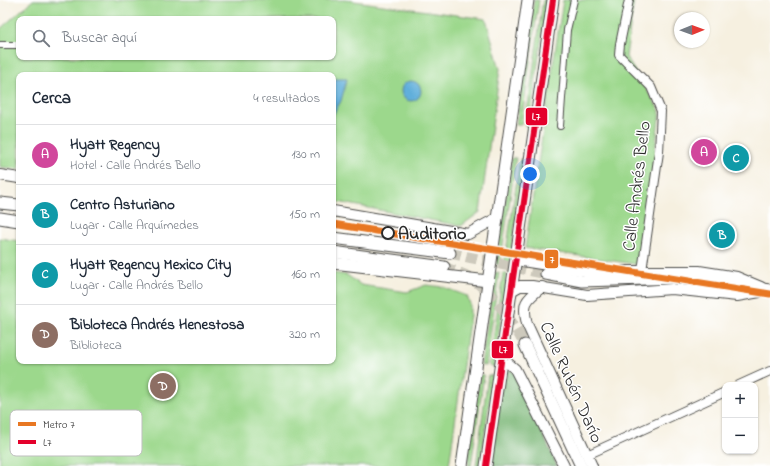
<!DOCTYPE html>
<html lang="es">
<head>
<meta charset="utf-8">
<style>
	body { margin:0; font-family:"Indie Flower",sans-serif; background:#f6f6f7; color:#1f2937 }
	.controls { position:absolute; right:12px; bottom:12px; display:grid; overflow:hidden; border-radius:8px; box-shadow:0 1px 3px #0004 }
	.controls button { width:36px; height:36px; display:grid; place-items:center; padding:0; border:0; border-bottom:1px solid #e0e1e3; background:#fff; color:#1f2937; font:20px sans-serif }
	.compass { position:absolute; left:674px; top:12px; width:36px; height:36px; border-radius:50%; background:#fff; box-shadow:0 1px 3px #0004; rotate:89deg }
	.you { position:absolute; left:530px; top:174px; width:14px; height:14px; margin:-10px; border:3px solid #fff; border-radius:50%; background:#1a73e8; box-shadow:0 0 0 6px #1a73e833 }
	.badge { display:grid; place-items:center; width:26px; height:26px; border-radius:50%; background:#d1495b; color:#fff; font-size:13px; font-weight:700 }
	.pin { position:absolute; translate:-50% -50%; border:2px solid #fff; box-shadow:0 1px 4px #0006 }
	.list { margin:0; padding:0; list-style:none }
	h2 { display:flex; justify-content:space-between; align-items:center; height:52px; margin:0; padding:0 16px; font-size:17px }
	h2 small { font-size:13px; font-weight:400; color:#747a83 }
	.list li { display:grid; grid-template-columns:26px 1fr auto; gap:12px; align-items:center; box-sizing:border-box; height:60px; padding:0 16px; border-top:1px solid #e0e1e3 }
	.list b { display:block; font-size:15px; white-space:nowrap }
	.list p { margin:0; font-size:13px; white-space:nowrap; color:#747a83 }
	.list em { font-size:13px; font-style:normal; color:#747a83 }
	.icon { flex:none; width:22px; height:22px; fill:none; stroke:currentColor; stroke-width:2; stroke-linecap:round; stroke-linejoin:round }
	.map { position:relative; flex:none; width:770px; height:466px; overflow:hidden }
	.search { position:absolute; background:#fff; box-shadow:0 1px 3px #0004; left:16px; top:16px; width:320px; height:44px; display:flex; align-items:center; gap:10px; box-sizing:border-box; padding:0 14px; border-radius:8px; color:#747a83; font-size:15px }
	.panel { position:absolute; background:#fff; box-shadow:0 1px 3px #0004; left:16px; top:72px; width:320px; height:292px; border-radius:8px }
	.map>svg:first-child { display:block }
</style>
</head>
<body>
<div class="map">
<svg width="770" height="466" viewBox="0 0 770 466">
	<rect width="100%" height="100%" fill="#fff"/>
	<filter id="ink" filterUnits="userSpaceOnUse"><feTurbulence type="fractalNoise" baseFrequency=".025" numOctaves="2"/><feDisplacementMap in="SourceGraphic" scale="8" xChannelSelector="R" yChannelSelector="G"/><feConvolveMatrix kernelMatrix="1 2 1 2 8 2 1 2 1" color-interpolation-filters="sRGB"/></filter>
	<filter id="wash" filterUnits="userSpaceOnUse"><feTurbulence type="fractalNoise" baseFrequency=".012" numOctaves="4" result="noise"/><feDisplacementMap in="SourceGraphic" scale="16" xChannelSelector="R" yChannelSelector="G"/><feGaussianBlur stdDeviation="0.9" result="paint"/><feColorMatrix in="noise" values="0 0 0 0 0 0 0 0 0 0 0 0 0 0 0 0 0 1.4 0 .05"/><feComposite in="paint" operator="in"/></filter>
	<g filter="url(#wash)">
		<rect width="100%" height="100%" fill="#f6f0e0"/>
		<!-- green -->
		<g fill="#9cd88c" stroke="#64825c" fill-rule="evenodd">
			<path d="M33,0h313l140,19 14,50 -20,143 -19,14 -128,-25v-126h-314v94l-19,-2v-138zM19,19h314v38h-314z"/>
			<path d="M534,0h5l-18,125h-5z"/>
			<path d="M543,0h4l-18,126h-4z"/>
			<path d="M563,0h71l-8,57 34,54 -19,154 -116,-17z"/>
			<path d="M512,158h4l-16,107 -4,-1z"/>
			<path d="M520,159h5l-16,107 -5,-1z"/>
			<path d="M0,238l19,3v120h314v-88l14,2 14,10 46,7 19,-7 17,2 24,9 3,8v11l-21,151h-449z"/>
			<path d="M495,272l4,1 -13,93 -5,-1z"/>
			<path d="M503,273l4,1 -13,93 -5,-1z"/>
			<path d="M480,374l4,1 -13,91h-2l-1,-5z"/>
			<path d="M488,375l5,1 -13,90h-4z"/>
		</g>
		<!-- forest -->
		<path fill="#7db878" stroke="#547252" d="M502,369h8l6,5 41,92h-66z"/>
		<!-- water -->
		<g fill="#61afdb" stroke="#466d83">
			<path d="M333,79h14l-6,22 -8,14z"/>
			<circle cx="411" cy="91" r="10"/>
		</g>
	</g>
	<g filter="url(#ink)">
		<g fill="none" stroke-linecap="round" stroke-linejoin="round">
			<!-- secondary-tunnel -->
			<g stroke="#cdc9bc" stroke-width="11" stroke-dasharray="11 5.5" stroke-linecap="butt">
				<path d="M450,253l96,21"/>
				<path d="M444,267c7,3 14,5 21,8 28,15 45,43 60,70"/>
			</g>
			<defs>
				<g id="pedestrian">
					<path d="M0,45h19"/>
					<path d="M560,126l7,-96 7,-30"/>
				</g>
				<g id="minor">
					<path d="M629,0l-9,44 -1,11 32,32 10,24 -2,41 -17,119"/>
					<path d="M739,385l31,-14"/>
					<path d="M587,455l138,-63"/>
				</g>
				<g id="tertiary">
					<path d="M0,175l19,3"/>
					<path d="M333,211l135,23 29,-16"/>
					<path d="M516,260l69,11h114l38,6 24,10"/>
					<path d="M542,287c-17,13 -20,17 -15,37l65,142"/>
					<path d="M511,291l9,-5h12l55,9 85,-6 65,7 29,-5"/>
					<path d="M501,363l8,1 6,5 49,97"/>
				</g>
				<g id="secondary">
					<path d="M0,203l19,2"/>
					<path d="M0,218l19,3"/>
					<path d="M333,238l117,15"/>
					<path d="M333,252l111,15"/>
					<path d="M333,263l155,18"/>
					<path d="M546,274l36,7 97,-3 91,12"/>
					<path d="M525,345l56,121"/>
					<path d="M462,466l66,-466"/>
					<path d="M486,466l67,-466"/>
				</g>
			</defs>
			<!-- pedestrian casing -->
			<use href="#pedestrian" stroke="#494946" stroke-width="8"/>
			<!-- minor casing -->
			<use href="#minor" stroke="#494946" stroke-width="10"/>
			<!-- tertiary casing -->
			<use href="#tertiary" stroke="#494946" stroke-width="12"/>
			<!-- secondary casing -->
			<use href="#secondary" stroke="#494946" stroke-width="13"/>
			<!-- pedestrian -->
			<use href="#pedestrian" stroke="#fff" stroke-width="6"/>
			<!-- minor -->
			<use href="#minor" stroke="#fff" stroke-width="8"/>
			<!-- tertiary -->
			<use href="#tertiary" stroke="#fff" stroke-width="10"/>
			<!-- secondary -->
			<use href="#secondary" stroke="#fff" stroke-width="11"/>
			<defs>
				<path id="bus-1" d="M486,466l67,-466"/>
			</defs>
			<!-- bus-1 casing -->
			<use href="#bus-1" stroke="#fff" stroke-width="9"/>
			<!-- bus-1 -->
			<use href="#bus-1" stroke="#e4002b" stroke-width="6"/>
			<defs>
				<path id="metro-1" d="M333,224l437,70"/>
			</defs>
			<!-- metro-1 casing -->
			<use href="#metro-1" stroke="#fff" stroke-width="10"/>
			<!-- metro-1 -->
			<use href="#metro-1" stroke="#e87722" stroke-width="7"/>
		</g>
	</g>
	<!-- markers -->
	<circle fill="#fff" stroke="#2b2b2b" stroke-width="2" cx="388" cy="233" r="6"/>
	<g text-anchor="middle" stroke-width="3" stroke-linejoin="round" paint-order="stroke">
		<!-- street labels -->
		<g font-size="18" fill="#2b2b2b" stroke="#fff">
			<text transform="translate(636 186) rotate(-83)" y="6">Calle Andrés Bello</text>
			<text transform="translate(572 382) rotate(66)" y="6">Calle Rubén Darío</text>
		</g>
		<!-- stop labels -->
		<g font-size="18" font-weight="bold" fill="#2b2b2b" stroke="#fff" text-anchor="start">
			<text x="398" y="239">Auditorio</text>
		</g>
	</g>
	<!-- legend -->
	<rect x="10" y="410" width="132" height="46" rx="6" fill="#fff" stroke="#bfbfbf" stroke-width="1"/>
	<rect x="18" y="422" width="18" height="4" fill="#e87722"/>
	<rect x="18" y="440" width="18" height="4" fill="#e4002b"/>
	<g font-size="11" fill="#2b2b2b">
		<text x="43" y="428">Metro 7</text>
		<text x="43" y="446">L7</text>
	</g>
	<g stroke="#fff" stroke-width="1.5">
		<rect x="525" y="107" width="23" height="19" rx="4" fill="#e4002b"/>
		<rect x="544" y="249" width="15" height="20" rx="4" fill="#e87722"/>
		<rect x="491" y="340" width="23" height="19" rx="4" fill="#e4002b"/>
	</g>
	<g font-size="11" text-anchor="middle" font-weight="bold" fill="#fff">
		<text x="536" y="120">L7</text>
		<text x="552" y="263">7</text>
		<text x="503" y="353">L7</text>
	</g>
</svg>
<div class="controls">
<button>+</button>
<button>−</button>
</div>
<svg class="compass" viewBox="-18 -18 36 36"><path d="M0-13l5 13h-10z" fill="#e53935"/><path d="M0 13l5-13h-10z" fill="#747a83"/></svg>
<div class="you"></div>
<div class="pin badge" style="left:704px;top:152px;background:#d1479c">A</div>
<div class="pin badge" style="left:722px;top:235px;background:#0f9aa8">B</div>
<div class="pin badge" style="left:736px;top:158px;background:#0f9aa8">C</div>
<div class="pin badge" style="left:163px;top:386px;background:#8d6e63">D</div>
<div class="search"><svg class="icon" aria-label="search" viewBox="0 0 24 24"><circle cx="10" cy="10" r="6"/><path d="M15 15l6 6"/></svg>Buscar aquí</div>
<section class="panel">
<h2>Cerca<small>4 resultados</small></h2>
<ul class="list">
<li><span class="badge" style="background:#d1479c">A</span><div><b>Hyatt Regency</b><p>Hotel · Calle Andrés Bello</p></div><em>130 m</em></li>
<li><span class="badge" style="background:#0f9aa8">B</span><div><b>Centro Asturiano</b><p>Lugar · Calle Arquímedes</p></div><em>150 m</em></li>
<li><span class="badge" style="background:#0f9aa8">C</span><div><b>Hyatt Regency Mexico City</b><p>Lugar · Calle Andrés Bello</p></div><em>160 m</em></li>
<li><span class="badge" style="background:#8d6e63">D</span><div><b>Bibloteca Andrés Henestosa</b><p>Biblioteca</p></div><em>320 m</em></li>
</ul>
</section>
</div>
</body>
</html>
